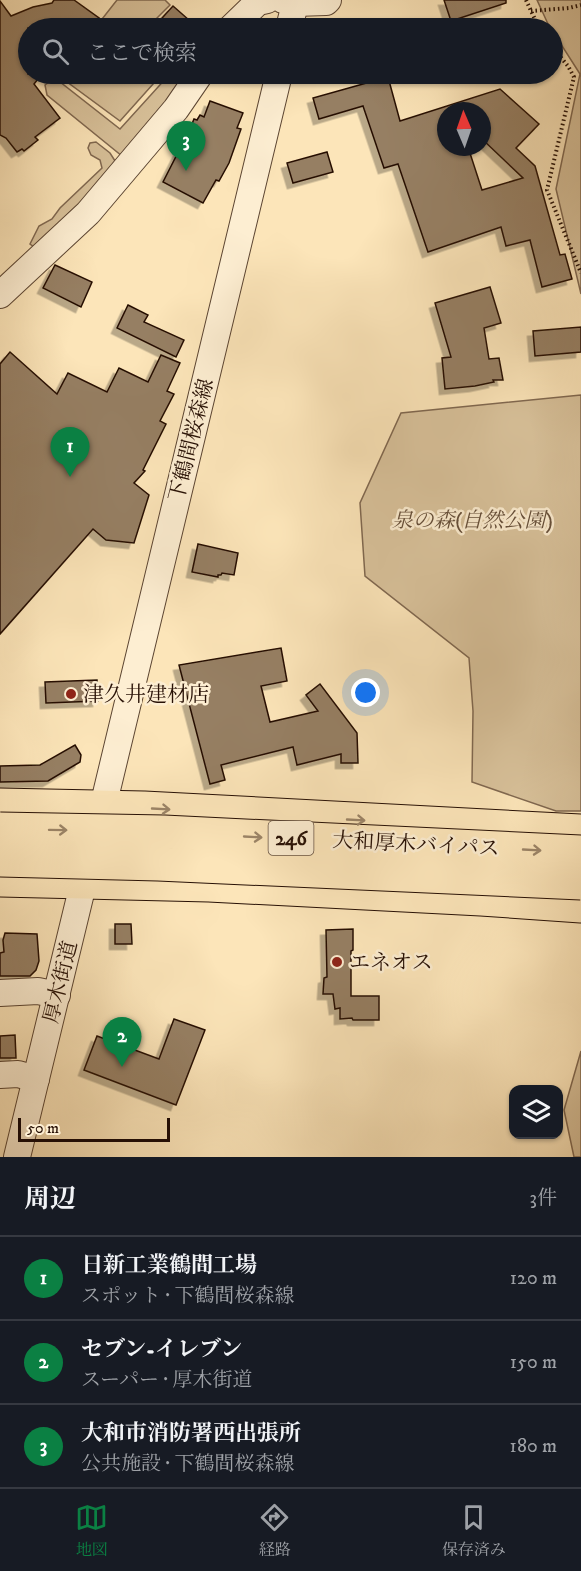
<!DOCTYPE html>
<html lang="ja">
<head>
<meta charset="utf-8">
<style>
	body { margin:0; font-family:"IM FELL DW Pica","Noto Serif JP",serif; background:#20242c; color:#f1f3f6 }
	.controls { position:absolute; right:18px; bottom:18px; display:grid; overflow:hidden; border-radius:12px; box-shadow:0 2px 4px #0004 }
	.controls button { width:54px; height:54px; display:grid; place-items:center; padding:0; border:0; border-bottom:2px solid #363941; background:#171b24; color:#f1f3f6; font:30px sans-serif }
	.compass { position:absolute; left:437px; top:102px; width:54px; height:54px; border-radius:50%; background:#171b24; box-shadow:0 2px 4px #0004; rotate:358deg }
	.scale { position:absolute; left:18px; bottom:15px; width:152px; box-sizing:border-box; padding-left:6px; border:3px solid #271005; border-top:0; font-size:16px; line-height:21px; white-space:nowrap; color:#271005; -webkit-text-stroke:4px #fdeed2; paint-order:stroke }
	.you { position:absolute; left:366px; top:693px; width:21px; height:21px; margin:-15px; border:4px solid #fff; border-radius:50%; background:#1a73e8; box-shadow:0 0 0 9px #1a73e833 }
	.badge { display:grid; place-items:center; width:39px; height:39px; border-radius:50%; background:#0b8043; color:#fff; font-size:20px; font-weight:700 }
	.pin { position:absolute; translate:-50% -50px; filter:drop-shadow(0 2px 3px #0008) }
	.pin::after { content:''; position:absolute; top:32px; width:21px; height:18px; background:inherit; clip-path:polygon(0 0,100% 0,50% 100%) }
	.list { margin:0; padding:0; list-style:none }
	h2 { display:flex; justify-content:space-between; align-items:center; height:78px; margin:0; padding:0 24px; font-size:26px }
	h2 small { font-size:20px; font-weight:400; color:#9ea1a6 }
	.list li { display:grid; grid-template-columns:39px 1fr auto; gap:18px; align-items:center; box-sizing:border-box; height:84px; padding:0 24px; border-top:2px solid #363941 }
	.list b { display:block; font-size:22px; white-space:nowrap }
	.list p { margin:0; font-size:20px; white-space:nowrap; color:#9ea1a6 }
	.list em { font-size:20px; font-style:normal; color:#9ea1a6 }
	.icon { flex:none; width:33px; height:33px; fill:none; stroke:currentColor; stroke-width:2; stroke-linecap:round; stroke-linejoin:round }
	.map { position:relative; flex:none; width:581px; height:1157px; overflow:hidden }
	.search { position:absolute; background:#171b24; box-shadow:0 2px 4px #0004; left:18px; right:18px; top:18px; height:66px; display:flex; align-items:center; gap:15px; box-sizing:border-box; padding:0 21px; border-radius:33px; color:#9ea1a6; font-size:22px }
	.sheet { height:330px; background:#171b24 }
	nav { display:flex; justify-content:space-around; align-items:center; box-sizing:border-box; height:84px; border-top:2px solid #363941; background:#171b24; font-size:16px; color:#9ea1a6 }
	nav a { display:grid; justify-items:center; gap:3px }
	nav .on { color:#0b8043 }
	.map>svg:first-child { display:block }
</style>
</head>
<body>
<div class="map">
<svg width="581" height="1157" viewBox="0 0 581 1157">
	<defs>
		<filter id="shadow"><feDropShadow dx="-5.5" dy="5.5" stdDeviation="0" flood-color="#0004"/></filter>
	</defs>
	<rect width="100%" height="100%" fill="#fce5b9"/>
	<filter id="stains"><feTurbulence type="fractalNoise" baseFrequency=".00333" numOctaves="4"/><feColorMatrix values="0 0 0 0 .2 0 0 0 0 .09 0 0 0 0 .02 0 0 0 .5 -.17"/></filter>
	<radialGradient id="worn" r=".72"><stop offset=".6" stop-color="#630" stop-opacity="0"/><stop offset="1" stop-color="#630" stop-opacity=".3"/></radialGradient>
	<!-- green -->
	<g fill="#d8c19a" stroke="#806850" stroke-width="1.5">
		<path d="M117,0h48l5,5 -23,23h-52z"/>
		<path d="M537,0h44v294l-25,-105 24,-115 -32,-50z"/>
		<path d="M62,74h100l-42,47 -61,-45z"/>
		<path d="M168,76l8,1 6,3 -3,10 -57,66 -75,-61 -2,-10 7,-5 8,2 60,47z"/>
		<path d="M96,142l14,11 7,11 -29,31 -54,52 -4,-3 9,-18 13,-7 8,-11 42,-40 -2,-8 -9,-5 -3,-7 2,-5z"/>
		<path d="M581,395v416h-25l-84,-29 1,-71 -4,-53 -104,-82 -5,-73 41,-90z"/>
		<path d="M581,1051v106h-7l-10,-47z"/>
	</g>
	<!-- building -->
	<g fill="#967f63" stroke="#271005" stroke-width="1.5" fill-rule="evenodd" filter="url(#shadow)">
		<path d="M54,0h20l25,18 -8,10h-63v46h14l-8,10 26,34 -25,19 3,3 -14,11 -2,-2 -5,3 -11,-14 -6,-3v-134l11,15 22,-9 19,-4z"/>
		<path d="M444,0h62v3l-55,18z"/>
		<path d="M173,6l25,22h-45z"/>
		<path d="M388,77l12,44 100,-32 39,35 -23,24 19,18 25,89 5,-1 7,25 -30,8 -12,-47 -24,6 -5,-19 -73,25 -30,-88 -14,4 -21,-62 -44,13 -6,-21zM446,111h36v28l41,39 -41,12 -14,-43h-22z"/>
		<path d="M210,101l33,12 -6,15 4,1 -12,34 -10,18 -3,-1 -13,23 -40,-21 27,-53 4,-10 3,1 3,-5 4,2z"/>
		<path d="M327,152l6,20 -40,11 -6,-20z"/>
		<path d="M55,265l37,17 -11,25 -38,-19z"/>
		<path d="M490,287l11,36 -17,5 5,31 10,-1 4,22h-10l1,2 -19,4 -30,3 -3,-31 9,-1 -16,-54z"/>
		<path d="M128,305l20,10 -4,7 40,18 -8,17 -59,-29z"/>
		<path d="M581,327v25l-46,4 -2,-25z"/>
		<path d="M10,352l47,42 11,-21 39,19 12,-24 29,14 13,-27 19,8 -13,28 7,3 -14,27 6,3 -23,46 2,1 -11,12 15,12 -15,48 -28,-3 -13,-11 -93,105v-270z"/>
		<path d="M198,544l40,9 -4,22 -12,-2 -1,2h-3v2l-26,-5z"/>
		<path d="M281,648l6,33 -26,5 9,36 48,-11 -12,-16 14,-11 37,49 1,30h-17v-9l-44,11 -4,-18 -72,18 4,15 -15,4 -31,-119z"/>
		<path d="M97,680l1,21 -52,2 -1,-21z"/>
		<path d="M75,745l6,10 -1,7 -32,19 -48,1v-16l40,-1z"/>
		<path d="M115,924h16l1,20h-17z"/>
		<path d="M353,929v21l-2,1v45h28v24h-26l-1,-2 -12,1v-11l-5,1 -2,-15h-10l1,-16 3,-1 -1,-47z"/>
		<path d="M5,933l32,1 2,27 -3,9 -6,6h-30v-23l4,-1 -1,-12z"/>
		<path d="M174,1019l31,11 -29,75 -92,-35 13,-34 62,23z"/>
		<path d="M15,1035l1,23h-16v-22z"/>
	</g>
	<g fill="none" stroke-linecap="round" stroke-linejoin="round">
		<defs>
			<g id="minor">
				<path d="M283,0l12,3 31,-1 2,-2"/>
				<path d="M231,28l27,-26 9,-2"/>
				<path d="M289,28l7,-28"/>
				<path d="M0,295l88,-82 88,-104 24,-35"/>
				<path d="M99,823l180,-749"/>
				<path d="M0,993l38,-2 19,4"/>
				<path d="M0,1075l18,-1 18,5"/>
				<path d="M17,1157l71,-293"/>
			</g>
			<g id="highway">
				<path d="M0,805l144,3 437,23"/>
				<path d="M0,880l209,5 272,14 100,7"/>
			</g>
		</defs>
		<!-- minor casing -->
		<use href="#minor" stroke="#5c4532" stroke-width="28"/>
		<!-- highway casing -->
		<use href="#highway" stroke="#271005" stroke-width="35"/>
		<!-- path -->
		<g stroke="#271005" stroke-width="4" stroke-dasharray="1.5 3" stroke-linecap="butt">
			<path d="M526,0l13,28"/>
			<path d="M531,11l38,-3 12,-3"/>
			<path d="M552,47l16,19 6,11 -27,113 34,83"/>
		</g>
		<!-- minor -->
		<use href="#minor" stroke="#fdeed2" stroke-width="26"/>
		<!-- highway -->
		<use href="#highway" stroke="#fce5b9" stroke-width="33"/>
		<defs>
			<g id="highway-bridge">
				<path d="M0,829l164,3 417,20"/>
				<path d="M0,860l158,4 423,19"/>
			</g>
		</defs>
		<!-- highway-bridge casing -->
		<use href="#highway-bridge" stroke="#271005" stroke-width="35" stroke-linecap="butt"/>
		<!-- highway-bridge -->
		<use href="#highway-bridge" stroke="#fce5b9" stroke-width="33"/>
	</g>
	<!-- one-way arrows -->
	<defs><path id="oneway-shaft" d="M-6 0H5M1.5-3L5.5 0L1.5 3" fill="none" stroke-width="1.6" stroke-linecap="round" stroke-linejoin="round" transform="scale(1.5)"/></defs>
	<g stroke="#9c8568">
		<use href="#oneway-shaft" transform="translate(161 809) rotate(3)"/>
		<use href="#oneway-shaft" transform="translate(356 820) rotate(3)"/>
		<use href="#oneway-shaft" transform="translate(58 830) rotate(1)"/>
		<use href="#oneway-shaft" transform="translate(253 837) rotate(3)"/>
		<use href="#oneway-shaft" transform="translate(532 850) rotate(3)"/>
	</g>
	<!-- markers -->
	<g fill="#8f2418" stroke="#fdeed2" stroke-width="2">
		<circle cx="71" cy="694" r="6"/>
		<circle cx="337" cy="962" r="6"/>
	</g>
	<g text-anchor="middle" stroke-width="5" stroke-linejoin="round" paint-order="stroke">
		<!-- shield labels -->
		<rect fill="#fdeed2" stroke="#675342" stroke-width="1.5" x="268.5" y="821" width="45" height="34" rx="4.5"/>
		<g font-size="20" font-weight="bold" fill="#271005">
			<text x="291" y="845">246</text>
		</g>
		<!-- street labels -->
		<g font-size="21" fill="#271005" stroke="#fdeed2">
			<text transform="translate(191 440) rotate(-76)" y="7">下鶴間桜森線</text>
			<text transform="translate(416 844) rotate(3)" y="7">大和厚木バイパス</text>
			<text transform="translate(60 982) rotate(-76)" y="7">厚木街道</text>
		</g>
		<!-- park labels -->
		<g font-size="21" font-style="italic" fill="#654e39" stroke="#fdeed2">
			<text x="472" y="527">泉の森(自然公園)</text>
		</g>
		<!-- poi labels -->
		<g font-size="21" fill="#271005" stroke="#fdeed2" text-anchor="start">
			<text x="83" y="701">津久井建材店</text>
			<text x="349" y="969">エネオス</text>
		</g>
	</g>
	<rect width="100%" height="100%" filter="url(#stains)"/>
	<rect width="100%" height="100%" fill="url(#worn)"/>
</svg>
<div class="controls">
<button><svg class="icon" aria-label="layers" viewBox="0 0 24 24"><path d="M12 4l9 5-9 5-9-5zM3 14l9 5 9-5"/></svg></button>
</div>
<svg class="compass" viewBox="-18 -18 36 36"><path d="M0-13l5 13h-10z" fill="#e53935"/><path d="M0 13l5-13h-10z" fill="#9ea1a6"/></svg>
<div class="scale">50 m</div>
<div class="you"></div>
<div class="pin badge" style="left:70px;top:477px">1</div>
<div class="pin badge" style="left:122px;top:1067px">2</div>
<div class="pin badge" style="left:186px;top:171px">3</div>
<div class="search"><svg class="icon" aria-label="search" viewBox="0 0 24 24"><circle cx="10" cy="10" r="6"/><path d="M15 15l6 6"/></svg>ここで検索</div>
</div>
<section class="sheet">
<h2>周辺<small>3件</small></h2>
<ul class="list">
<li><span class="badge">1</span><div><b>日新工業鶴間工場</b><p>スポット · 下鶴間桜森線</p></div><em>120 m</em></li>
<li><span class="badge">2</span><div><b>セブン-イレブン</b><p>スーパー · 厚木街道</p></div><em>150 m</em></li>
<li><span class="badge">3</span><div><b>大和市消防署西出張所</b><p>公共施設 · 下鶴間桜森線</p></div><em>180 m</em></li>
</ul>
</section>
<nav>
<a class="on"><svg class="icon" aria-label="map" viewBox="0 0 24 24"><path d="M3 6l6-2 6 2 6-2v14l-6 2-6-2-6 2zM9 4v14M15 6v14"/></svg>地図</a>
<a><svg class="icon" aria-label="directions" viewBox="0 0 24 24"><path d="M12 3l9 9-9 9-9-9zM9 14v-3h6M13 9l2 2-2 2"/></svg>経路</a>
<a><svg class="icon" aria-label="saved" viewBox="0 0 24 24"><path d="M7 4h10v16l-5-4-5 4z"/></svg>保存済み</a>
</nav>
</body>
</html>
